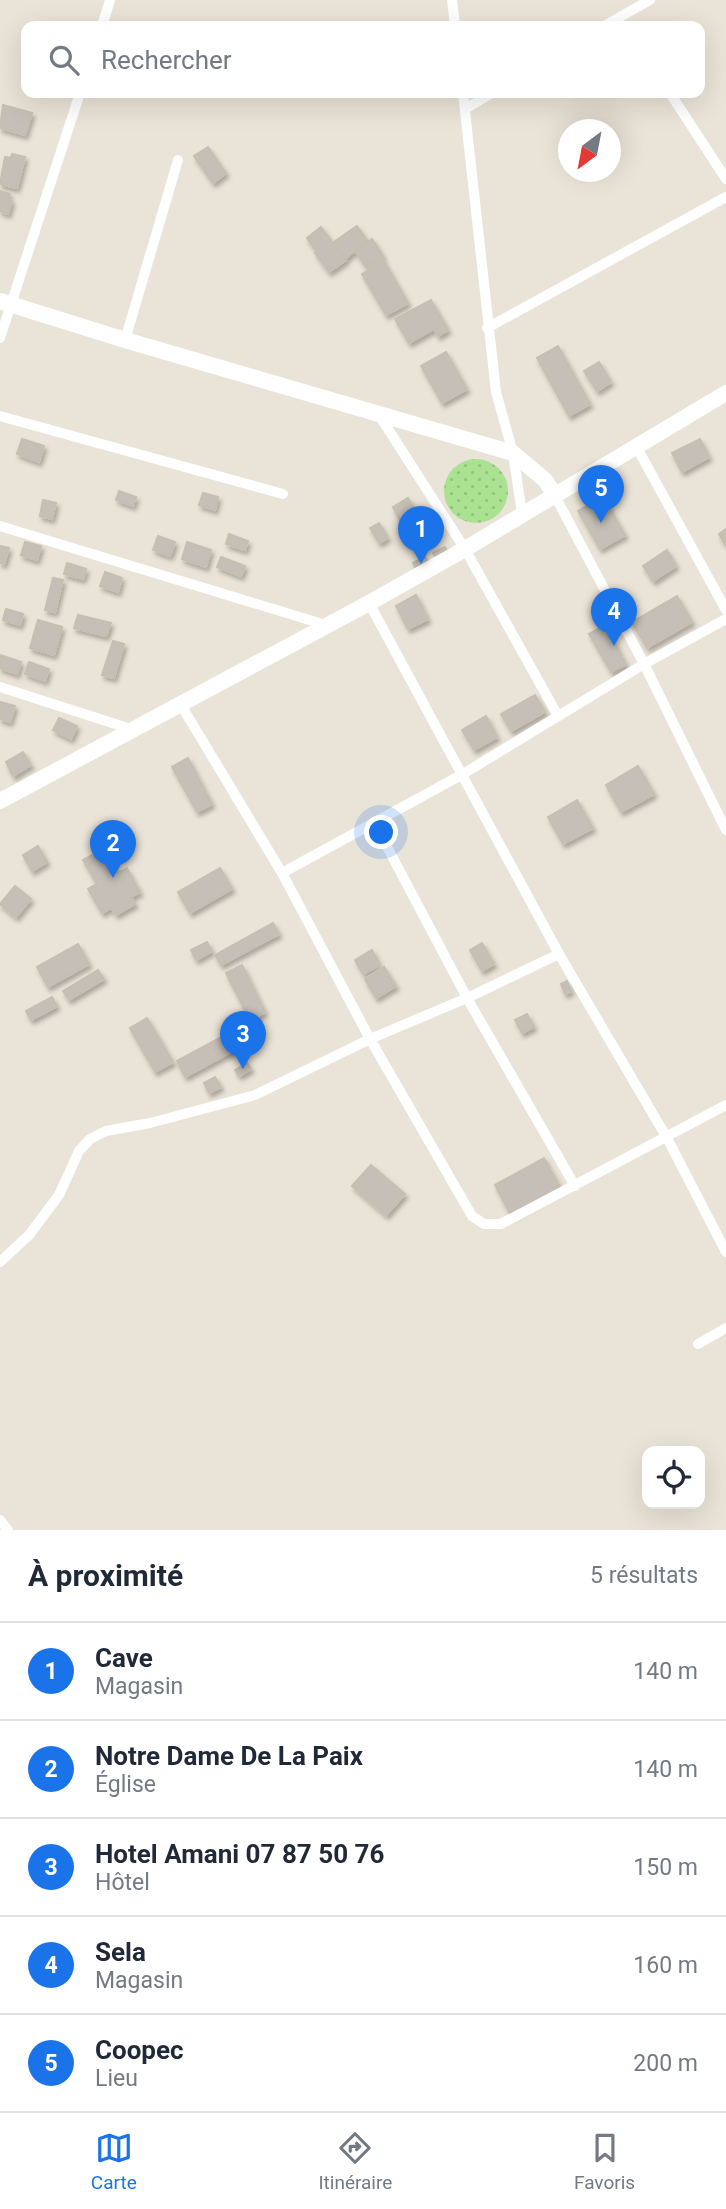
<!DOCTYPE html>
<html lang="fr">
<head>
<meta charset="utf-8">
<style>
	body { margin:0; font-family:Roboto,sans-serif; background:#f2f2f3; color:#1f2937 }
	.controls { position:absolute; right:21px; bottom:21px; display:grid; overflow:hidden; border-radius:14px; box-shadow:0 7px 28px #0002 }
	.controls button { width:63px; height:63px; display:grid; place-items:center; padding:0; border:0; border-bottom:2px solid #e0e1e3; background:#fff; color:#1f2937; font:35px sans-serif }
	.compass { position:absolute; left:558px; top:119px; width:63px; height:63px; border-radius:50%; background:#fff; box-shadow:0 7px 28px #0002; rotate:212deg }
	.you { position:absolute; left:382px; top:833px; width:24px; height:24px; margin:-18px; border:5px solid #fff; border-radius:50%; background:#1a73e8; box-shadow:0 0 0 10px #1a73e833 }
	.badge { display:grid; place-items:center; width:46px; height:46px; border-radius:50%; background:#1a73e8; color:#fff; font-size:23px; font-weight:700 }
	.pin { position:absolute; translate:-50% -58px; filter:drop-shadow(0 2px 4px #0008) }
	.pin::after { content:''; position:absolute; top:37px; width:24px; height:21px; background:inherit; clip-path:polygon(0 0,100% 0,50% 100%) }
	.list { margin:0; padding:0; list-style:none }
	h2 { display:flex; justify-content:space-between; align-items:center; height:91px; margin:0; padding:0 28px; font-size:30px }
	h2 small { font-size:23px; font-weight:400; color:#747a83 }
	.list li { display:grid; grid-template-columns:46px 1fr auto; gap:21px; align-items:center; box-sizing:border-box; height:98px; padding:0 28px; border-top:2px solid #e0e1e3 }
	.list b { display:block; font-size:26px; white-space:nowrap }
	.list p { margin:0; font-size:23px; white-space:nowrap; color:#747a83 }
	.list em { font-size:23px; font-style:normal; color:#747a83 }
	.icon { flex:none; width:38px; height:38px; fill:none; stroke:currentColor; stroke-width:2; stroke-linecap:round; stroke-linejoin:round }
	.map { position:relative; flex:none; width:726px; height:1530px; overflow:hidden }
	.search { position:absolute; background:#fff; box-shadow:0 7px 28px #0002; left:21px; right:21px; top:21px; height:77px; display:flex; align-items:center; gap:18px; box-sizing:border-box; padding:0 24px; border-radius:14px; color:#747a83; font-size:26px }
	.sheet { height:581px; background:#fff }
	nav { display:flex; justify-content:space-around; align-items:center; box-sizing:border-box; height:98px; border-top:2px solid #e0e1e3; background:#fff; font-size:19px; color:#747a83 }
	nav a { display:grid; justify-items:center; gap:4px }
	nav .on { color:#1a73e8 }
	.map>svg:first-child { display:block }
</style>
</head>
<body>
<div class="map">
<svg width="726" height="1530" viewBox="0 0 726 1530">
	<defs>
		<pattern id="grass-dots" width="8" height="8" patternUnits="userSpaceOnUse" patternTransform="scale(1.75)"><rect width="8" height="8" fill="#aae292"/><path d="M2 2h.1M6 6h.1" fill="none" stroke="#92c27e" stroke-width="1.8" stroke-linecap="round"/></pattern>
		<filter id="shadow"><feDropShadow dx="2.5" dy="4" stdDeviation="2" flood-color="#0004"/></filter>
	</defs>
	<rect width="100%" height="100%" fill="#eae3d7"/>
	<!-- grass -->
	<circle fill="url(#grass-dots)" cx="476" cy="491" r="32"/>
	<!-- building -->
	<g fill="#c5bfb7" stroke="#c5bfb1" stroke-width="2" filter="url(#shadow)">
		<path d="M3,105l29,8 -7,22 -25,-7z"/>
		<path d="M208,147l18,26 -13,10 -19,-27z"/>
		<path d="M12,154l13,3 -8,31 -17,-4 5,-27 6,1z"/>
		<path d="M0,191l10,3 -2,6 4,1 -4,13 -8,-3z"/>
		<path d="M357,226l10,14 -21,18 -12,-16z"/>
		<path d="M321,227l25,33 -17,12 -14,-19 2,-1 -10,-14z"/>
		<path d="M372,239l11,17 -17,11 -11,-17z"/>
		<path d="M382,258l26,45 -22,12 -24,-41 7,-4 -2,-3z"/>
		<path d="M431,300l17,30 -10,6 -4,-7 -25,14 -14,-24z"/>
		<path d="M558,346l32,58 -21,12 -32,-58z"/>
		<path d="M446,352l21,37 -25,14 -21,-37z"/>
		<path d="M599,362l12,20 -14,9 -13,-20z"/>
		<path d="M22,439l22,7 -5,16 -22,-8z"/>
		<path d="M700,439l9,18 -27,15 -10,-19z"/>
		<path d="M119,491l17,6 -3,9 -17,-6z"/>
		<path d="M203,493l15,4 -3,13 -16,-5z"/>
		<path d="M603,497l22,38 -25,14 -22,-38z"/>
		<path d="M408,498l22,39 -16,9 -21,-39z"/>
		<path d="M43,500l13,3 -4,16 -12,-3z"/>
		<path d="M379,523l9,15 -9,5 -9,-15z"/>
		<path d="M726,529v13l-2,1 -5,-9z"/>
		<path d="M229,534l19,7 -3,9 -19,-6z"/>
		<path d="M158,536l17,6 -5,14 -17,-6z"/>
		<path d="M25,542l16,4 -4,14 -16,-5z"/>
		<path d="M187,542l24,8 -5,17 -24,-8z"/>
		<path d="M0,546l9,2 -5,16 -4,-1z"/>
		<path d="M445,547l4,7 -12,6 -4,-7z"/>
		<path d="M667,550l9,16 -23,15 -10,-15z"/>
		<path d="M221,557l24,9 -4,10 -24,-9z"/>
		<path d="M425,557l4,7 -12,7 -4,-8z"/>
		<path d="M67,563l19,6 -3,10 -19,-5z"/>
		<path d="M105,572l17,6 -4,14 -18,-6z"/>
		<path d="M53,578l10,2 -8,32 -10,-2z"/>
		<path d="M416,595l12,24 -20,10 -12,-23z"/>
		<path d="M677,596l15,26 -45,26 -15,-26z"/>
		<path d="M6,609l17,5 -3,11 -17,-5z"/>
		<path d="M78,615l33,8 -5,13 -32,-8z"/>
		<path d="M38,620l24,7 -8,28 -24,-7z"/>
		<path d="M605,625l21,39 -15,8 -22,-38z"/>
		<path d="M113,641l11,3 -10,34 -12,-3z"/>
		<path d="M0,655l21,7 -4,12 -17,-6z"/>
		<path d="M29,662l20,7 -4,12 -20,-7z"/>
		<path d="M535,695l10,17 -34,19 -10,-17z"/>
		<path d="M0,702l15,4 -5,16 -10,-3z"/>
		<path d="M486,716l11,21 -23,13 -12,-20z"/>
		<path d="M59,718l18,8 -6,13 -18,-9z"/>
		<path d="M23,752l8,13 -18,11 -7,-14z"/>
		<path d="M188,758l24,46 -15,8 -25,-45z"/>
		<path d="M638,766l16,28 -33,18 -15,-27z"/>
		<path d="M577,800l16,28 -30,16 -15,-27z"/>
		<path d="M38,846l9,16 -15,9 -9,-16z"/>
		<path d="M104,849l14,24 9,-5 13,24 -9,5 4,7 -19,11 -5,-7 -9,5 -14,-24 9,-5 -14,-24z"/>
		<path d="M220,868l12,21 -42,24 -12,-21z"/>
		<path d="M15,886l16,13 -15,18 -16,-13z"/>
		<path d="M273,923l6,11 -58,31 -6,-10z"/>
		<path d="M207,942l5,9 -16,9 -5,-10z"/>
		<path d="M482,943l12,21 -12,7 -12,-21z"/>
		<path d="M78,944l11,20 -41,23 -11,-20z"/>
		<path d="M372,950l8,15 -17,9 -8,-14z"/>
		<path d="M242,965l23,47 -15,8 -24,-47z"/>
		<path d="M384,967l12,19 -20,12 -11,-19z"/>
		<path d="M98,970l6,9 -35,21 -6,-9z"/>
		<path d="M567,981l4,10 -6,3 -4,-10z"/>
		<path d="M52,997l5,9 -26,14 -5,-9z"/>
		<path d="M527,1014l7,13 -12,6 -7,-13z"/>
		<path d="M147,1018l26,44 -18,10 -25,-44z"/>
		<path d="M249,1022l8,16 -72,39 -8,-16z"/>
		<path d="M247,1063l4,6 -12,7 -4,-6z"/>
		<path d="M215,1077l6,10 -12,6 -5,-10z"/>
		<path d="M544,1158l16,29 -49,28 -16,-30z"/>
		<path d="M371,1165l34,29 -19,21 -34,-29z"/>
	</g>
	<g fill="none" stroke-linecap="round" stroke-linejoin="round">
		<!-- street -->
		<g stroke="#fff" stroke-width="10">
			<path d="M452,0l3,26"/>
			<path d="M102,26l8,-26"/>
			<path d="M604,26l46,-26"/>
			<path d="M463,93l33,299 17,61 9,61"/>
			<path d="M670,93l56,86"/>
			<path d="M465,109l27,-16"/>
			<path d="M487,328l239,-131"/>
			<path d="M0,338l80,-245"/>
			<path d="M125,340l53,-180"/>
			<path d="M379,415l86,134 93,167"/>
			<path d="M0,416l283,78"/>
			<path d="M636,446l90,164"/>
			<path d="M554,494l90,170 82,166"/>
			<path d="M0,526l326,99"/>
			<path d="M369,603l190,351 108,184 59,114"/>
			<path d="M0,687l131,42"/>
			<path d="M181,705l101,168 88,166 102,177 12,8h17l225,-119"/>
			<path d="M375,824l92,174 108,188"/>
			<path d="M282,873l181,-99 181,-110 82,-45"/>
			<path d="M0,1262l29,-27 30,-40 20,-44 11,-12 16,-8 44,-8 105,-28 115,-56 97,-41 92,-44"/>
			<path d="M698,1344l28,-16"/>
			<path d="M0,1520l8,10"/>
		</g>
		<!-- secondary -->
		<g stroke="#fff" stroke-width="16">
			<path d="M0,301l125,39 388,113 32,27 9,14"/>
			<path d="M0,801l369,-198 96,-54 261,-156"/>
		</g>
	</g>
</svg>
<div class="controls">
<button><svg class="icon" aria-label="locate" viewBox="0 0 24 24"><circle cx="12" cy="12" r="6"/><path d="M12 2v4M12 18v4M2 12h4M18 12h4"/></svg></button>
</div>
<svg class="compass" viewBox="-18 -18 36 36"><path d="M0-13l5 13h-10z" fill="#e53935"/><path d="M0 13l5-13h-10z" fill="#747a83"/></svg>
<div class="you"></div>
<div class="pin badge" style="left:421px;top:564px">1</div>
<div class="pin badge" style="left:113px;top:878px">2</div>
<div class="pin badge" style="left:243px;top:1069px">3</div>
<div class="pin badge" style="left:614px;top:646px">4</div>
<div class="pin badge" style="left:601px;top:523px">5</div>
<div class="search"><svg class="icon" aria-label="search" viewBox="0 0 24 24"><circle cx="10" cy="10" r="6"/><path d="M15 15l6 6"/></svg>Rechercher</div>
</div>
<section class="sheet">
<h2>À proximité<small>5 résultats</small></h2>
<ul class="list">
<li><span class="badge">1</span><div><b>Cave</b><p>Magasin</p></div><em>140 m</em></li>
<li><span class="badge">2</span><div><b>Notre Dame De La Paix</b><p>Église</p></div><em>140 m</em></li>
<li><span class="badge">3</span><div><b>Hotel Amani 07 87 50 76</b><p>Hôtel</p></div><em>150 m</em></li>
<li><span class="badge">4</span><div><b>Sela</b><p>Magasin</p></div><em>160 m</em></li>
<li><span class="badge">5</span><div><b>Coopec</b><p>Lieu</p></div><em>200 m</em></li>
</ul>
</section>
<nav>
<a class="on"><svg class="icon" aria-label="map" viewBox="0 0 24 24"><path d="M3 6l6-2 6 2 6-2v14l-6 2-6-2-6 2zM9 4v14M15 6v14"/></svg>Carte</a>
<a><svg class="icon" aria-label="directions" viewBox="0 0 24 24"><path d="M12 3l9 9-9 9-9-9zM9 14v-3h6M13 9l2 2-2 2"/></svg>Itinéraire</a>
<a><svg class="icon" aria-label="saved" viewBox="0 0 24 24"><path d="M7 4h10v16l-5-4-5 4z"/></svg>Favoris</a>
</nav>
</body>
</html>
